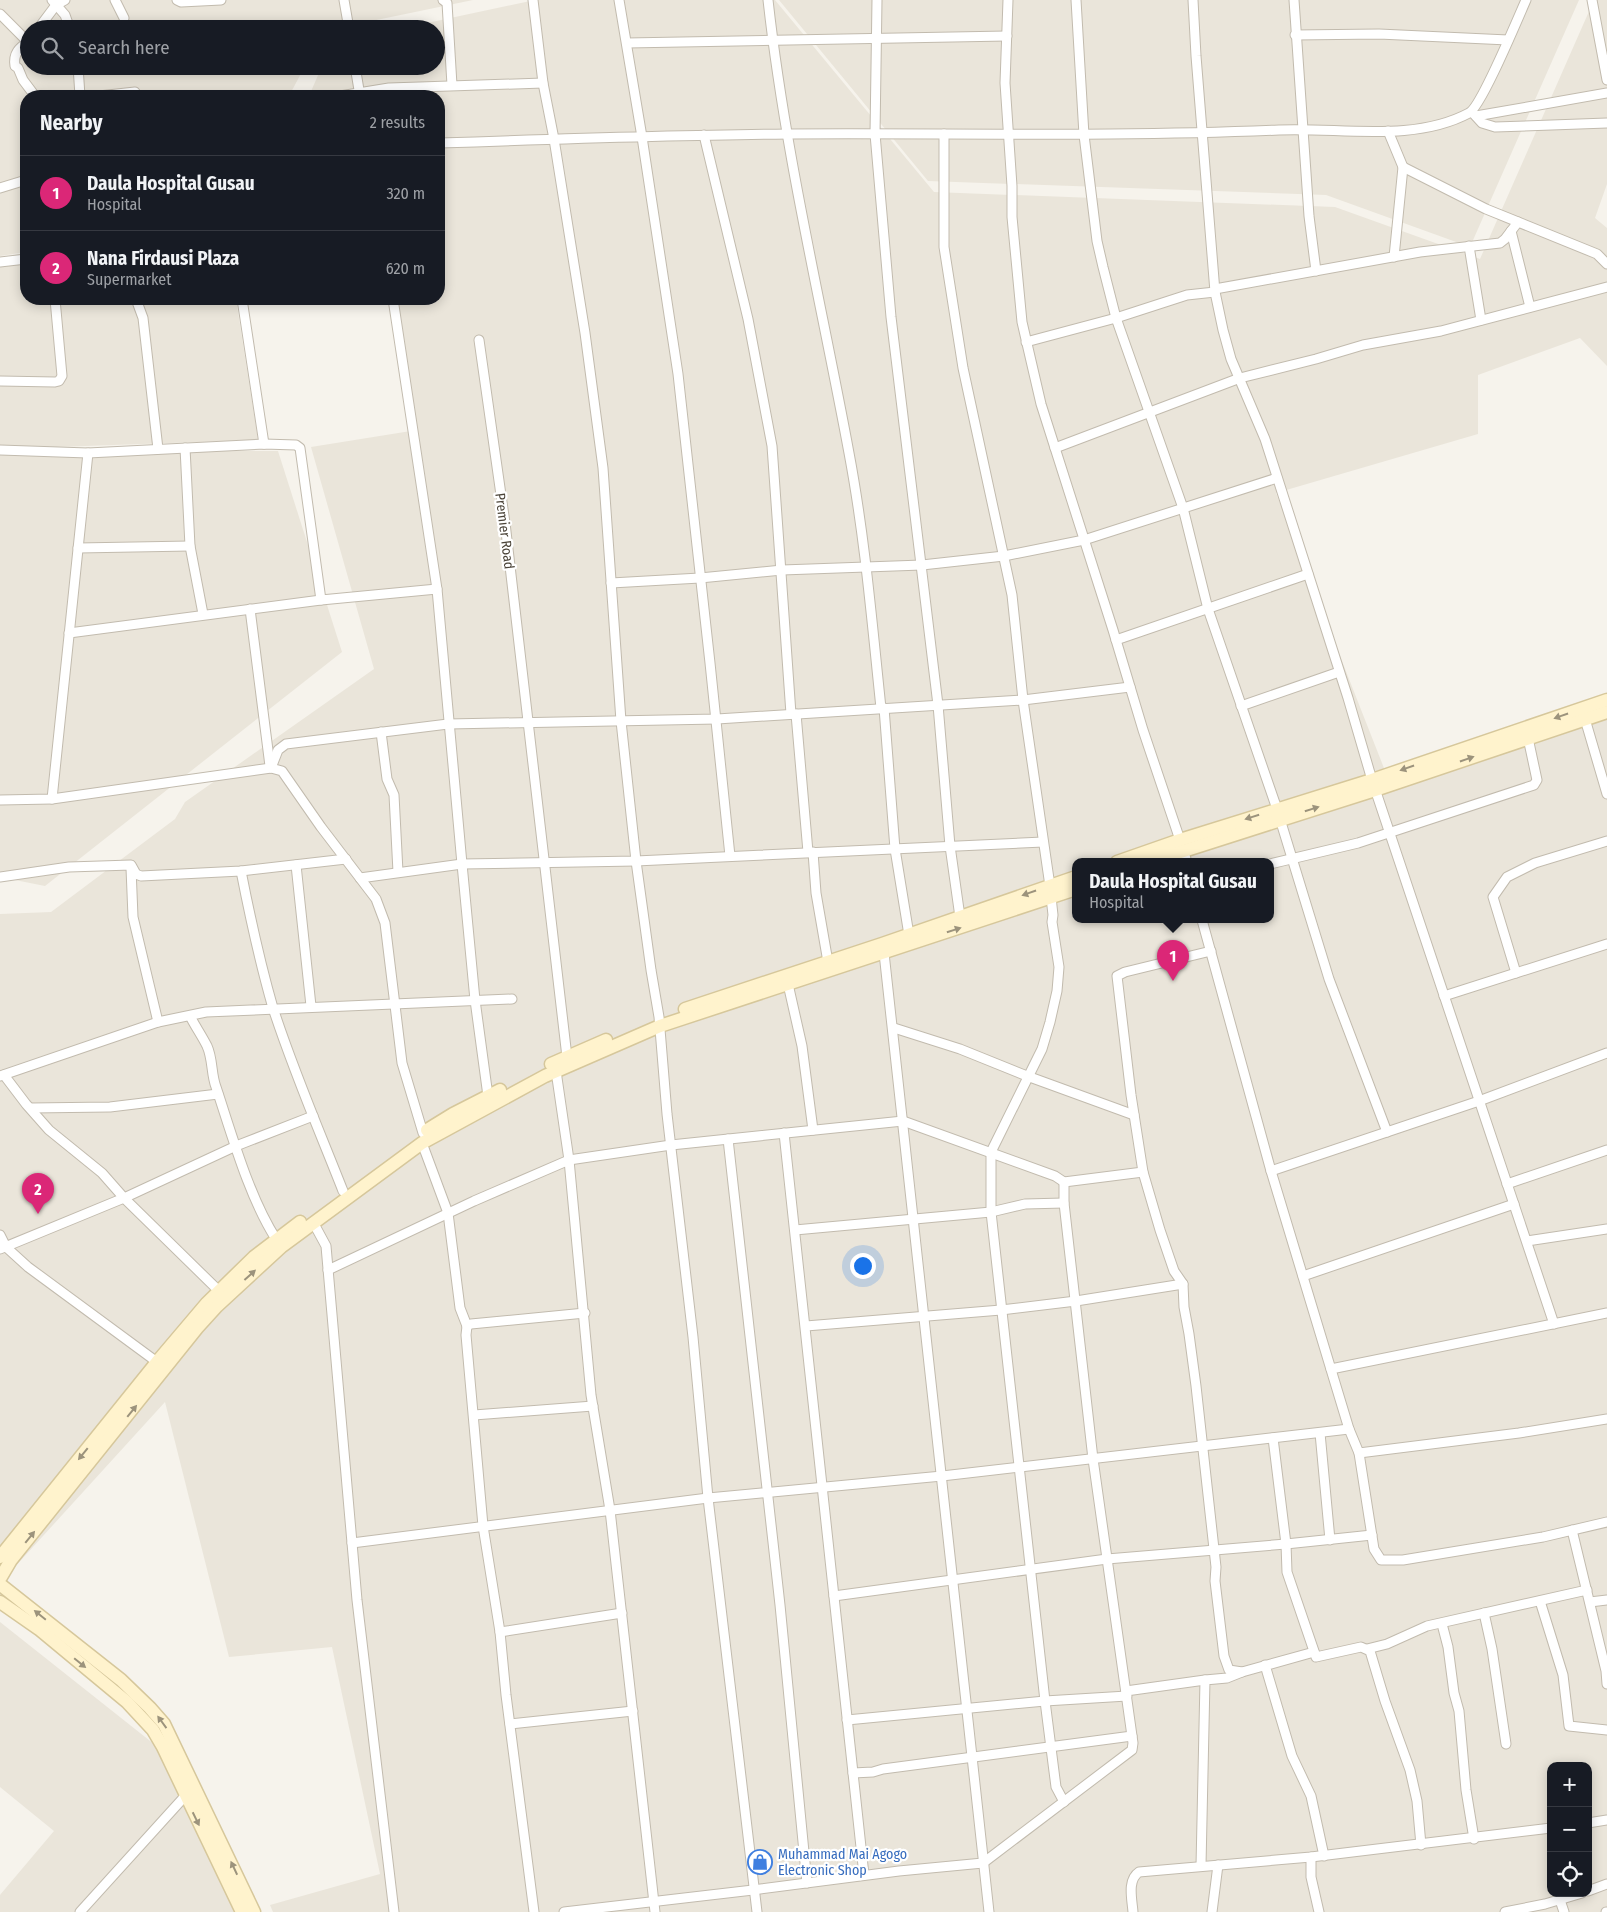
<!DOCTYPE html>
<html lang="en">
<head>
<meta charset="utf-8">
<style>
	body { margin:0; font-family:"Fira Sans Condensed",sans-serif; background:#242831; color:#f1f3f6 }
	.controls { position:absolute; right:15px; bottom:15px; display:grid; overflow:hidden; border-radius:10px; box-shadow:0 2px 12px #0003 }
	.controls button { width:45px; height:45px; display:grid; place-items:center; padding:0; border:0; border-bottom:1px solid #363941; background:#171b24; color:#f1f3f6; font:25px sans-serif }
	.you { position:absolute; left:862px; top:1265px; width:18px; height:18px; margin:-12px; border:4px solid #fff; border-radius:50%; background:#1a73e8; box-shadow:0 0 0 8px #1a73e833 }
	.badge { display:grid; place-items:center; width:32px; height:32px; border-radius:50%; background:#db2777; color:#fff; font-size:16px; font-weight:700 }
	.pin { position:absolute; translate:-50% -41px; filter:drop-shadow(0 1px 2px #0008) }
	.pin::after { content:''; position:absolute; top:26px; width:18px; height:15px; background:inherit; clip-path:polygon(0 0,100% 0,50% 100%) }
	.popup { position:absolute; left:1072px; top:858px; width:202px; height:65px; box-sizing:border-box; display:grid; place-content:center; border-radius:10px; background:#171b24; filter:drop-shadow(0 1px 4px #0005); font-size:16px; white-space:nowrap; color:#9ea1a6 }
	.popup b { font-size:19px; color:#f1f3f6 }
	.popup::after { content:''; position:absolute; left:50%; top:100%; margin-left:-10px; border:10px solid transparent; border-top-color:#171b24 }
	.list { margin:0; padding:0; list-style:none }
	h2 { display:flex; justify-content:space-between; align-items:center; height:65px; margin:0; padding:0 20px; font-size:21px }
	h2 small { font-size:16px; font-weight:400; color:#9ea1a6 }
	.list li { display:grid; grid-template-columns:32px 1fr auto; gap:15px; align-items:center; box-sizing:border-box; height:75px; padding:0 20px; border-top:1px solid #363941 }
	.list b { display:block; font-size:19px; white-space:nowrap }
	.list p { margin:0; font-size:16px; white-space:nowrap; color:#9ea1a6 }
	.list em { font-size:16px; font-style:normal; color:#9ea1a6 }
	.icon { flex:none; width:28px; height:28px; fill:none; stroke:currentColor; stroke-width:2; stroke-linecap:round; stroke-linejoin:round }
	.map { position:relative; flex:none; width:1607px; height:1912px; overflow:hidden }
	.search { position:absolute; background:#171b24; box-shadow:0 2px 12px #0003; left:20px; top:20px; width:425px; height:55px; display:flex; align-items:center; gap:12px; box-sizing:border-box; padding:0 18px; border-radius:28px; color:#9ea1a6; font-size:19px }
	.panel { position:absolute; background:#171b24; box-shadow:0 2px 12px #0003; left:20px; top:90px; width:425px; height:215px; border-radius:20px }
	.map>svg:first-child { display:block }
</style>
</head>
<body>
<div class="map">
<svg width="1607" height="1912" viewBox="0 0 1607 1912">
	<rect width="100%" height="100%" fill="#f6f3ec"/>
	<!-- residential -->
	<g fill="#eae5da" fill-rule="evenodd">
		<path d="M0,0h473l-140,29h-304v37h276l-16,30h-263v156l-26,4z"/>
		<path d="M535,0h240l159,192 401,15 145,52 114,-259h13v184l-12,34 12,10v138l-27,-28 -102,37v59l-202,59 115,293 216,-71v1197h-1334l-3,-7 110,-31 -48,-227 -103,10 -64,-255 -163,179 -2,-2v-665l51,-2 124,-93 10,-17 189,-133 -63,-222 106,-17 -22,-131h44v-203h-130l13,-30h114v-37h-37zM1076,862h194v58h-194zM1551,1766h37v127h-37z"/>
		<path d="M779,0h800l-109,247 -144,-52 -398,-14z"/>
		<path d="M26,256v43h210l22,141 -258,9v-191z"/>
		<path d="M0,450l278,1 64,201 -297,234 -45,-9z"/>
		<path d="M0,1622l164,130 71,160h-235v-17l54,-64 -54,-44z"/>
	</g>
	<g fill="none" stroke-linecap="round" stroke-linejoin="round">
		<defs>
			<g id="street">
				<path d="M52,0l13,15 5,14"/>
				<path d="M115,0l9,18"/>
				<path d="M177,0l4,2 40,-2"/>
				<path d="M344,0l5,29"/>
				<path d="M443,0l4,3 5,82"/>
				<path d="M533,0l10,83 11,56 31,194 18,135 18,253 15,140 15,109 8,47 8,97 26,223 15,161 49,414"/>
				<path d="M619,0l23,137 36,237 32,289 20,193"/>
				<path d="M768,0c17,153 53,302 81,453 16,85 23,170 32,255"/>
				<path d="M877,0l-2,134 16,183 47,388 12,141 10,71"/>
				<path d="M1008,0l-3,83 7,103v31l10,105 19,82 72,226 30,100 37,110"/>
				<path d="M1076,0l8,135 13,106 6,26 13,51 67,190 25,101 69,200"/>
				<path d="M1193,0l3,56 19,236 8,38 8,29 34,80 83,259 24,82 182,544"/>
				<path d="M1294,0l15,216 7,55"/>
				<path d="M1592,0l15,80"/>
				<path d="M0,14l28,28"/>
				<path d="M38,29l18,-24 9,-5"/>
				<path d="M1295,35l84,-1 129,6"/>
				<path d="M29,41c-10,7 -16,12 -14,25l3,2 5,12 12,16"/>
				<path d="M627,43l380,-7"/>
				<path d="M78,66l2,30"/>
				<path d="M355,66l5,30"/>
				<path d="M99,96l36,-4"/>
				<path d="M340,96l49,-8 154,-5"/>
				<path d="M1472,112l10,11 13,4 112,-4"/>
				<path d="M1476,116l131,-23"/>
				<path d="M1388,131l15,36 -9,90"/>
				<path d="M944,134v113l19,121 49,227 11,105 27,186"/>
				<path d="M704,135l44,184 24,127 19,268"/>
				<path d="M439,143c116,-4 233,-8 350,-9 163,-1 326,3 490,-4 60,-3 134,13 190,-17 12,-6 49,-95 57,-113"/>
				<path d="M1403,167l83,42 111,45 10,10"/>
				<path d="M0,188l26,-8"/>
				<path d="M1511,231l19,76"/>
				<path d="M1469,246l12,74"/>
				<path d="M0,262l26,-3"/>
				<path d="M1215,289l205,-37 80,-9 5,-4 13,-17"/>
				<path d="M136,299l7,19 15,131"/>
				<path d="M242,299l22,145"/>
				<path d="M393,299l44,290 25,275 13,136 13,96"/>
				<path d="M479,340l26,183 62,534"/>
				<path d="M1026,342l90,-24 71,-23 28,-3"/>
				<path d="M0,381l55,1 4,-1 3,-5 -7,-77"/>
				<path d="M185,448l5,98 13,68"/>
				<path d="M1055,448l185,-70 76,-19 47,-14 78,-14 166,-44"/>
				<path d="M0,450l88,3 176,-9 32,1 4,3 21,152"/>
				<path d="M78,548l112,-2"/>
				<path d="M611,583l89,-5 82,-8 140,-5 82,-9 80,-16 193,-62"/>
				<path d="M250,609l20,157"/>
				<path d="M69,633l252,-33 116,-11"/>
				<path d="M1116,640l192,-66"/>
				<path d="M1241,706l98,-34"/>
				<path d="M884,708l11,141 14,86"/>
				<path d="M796,714l12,138"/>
				<path d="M1585,719l22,75"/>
				<path d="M381,732l6,47 7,16 4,77"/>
				<path d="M271,768l7,-18 8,-6 162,-20 269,-5 306,-19 107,-13"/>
				<path d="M52,799l36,-346"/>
				<path d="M0,800l52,-1 219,-31 11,3 39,56 55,72 9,24 17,140 21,70"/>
				<path d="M1280,819l49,160 58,153"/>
				<path d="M1183,850l4,12"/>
				<path d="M813,852l3,41 12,69"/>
				<path d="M1270,864l88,-21 176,-58 3,-5 -9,-42"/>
				<path d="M296,865l15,141"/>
				<path d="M131,868l2,49 25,105"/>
				<path d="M241,871c9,46 19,92 32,137 20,62 46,122 70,183"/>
				<path d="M0,877l69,-10 62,-2 5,9 5,2 100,-5 105,-12"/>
				<path d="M360,878l102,-14 174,-3 407,-19"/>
				<path d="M1051,897l2,18 -1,7 7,45 -2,24 -7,31 -8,27 -51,103v60l54,489 11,86 8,15"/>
				<path d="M1202,920l69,251 78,258 10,24 15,96 7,11h22l140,-23 64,-15"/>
				<path d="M1211,951l-86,21 -8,4 14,119 12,77 17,58 14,41 9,13 1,23 5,27 7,52 20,181 -1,14 9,75 5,14 13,2 72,-20"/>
				<path d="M884,953l105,959"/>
				<path d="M1516,973l-23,-76 14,-20 28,-14 72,-22"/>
				<path d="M788,984l14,62 11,84"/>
				<path d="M1444,996l163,-52"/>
				<path d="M190,1016c5,10 12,20 17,30 6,13 4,28 9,41 16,48 33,110 60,152"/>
				<path d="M894,1028l66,21 67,27 107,39"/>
				<path d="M556,1071l13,89 22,235 19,115 45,402"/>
				<path d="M4,1075l22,29 23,26 53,43 22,25 95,93"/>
				<path d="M0,1076l158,-54 48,-10 306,-13"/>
				<path d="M31,1108l79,-1 108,-13"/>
				<path d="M784,1133l80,742"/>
				<path d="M728,1139l52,466 27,278"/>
				<path d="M422,1143l26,70 12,95 7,18"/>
				<path d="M1271,1171l208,-70 128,-48"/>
				<path d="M1507,1184l100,-34"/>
				<path d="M313,1222l13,24 31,354 37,312"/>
				<path d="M795,1230l196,-18 34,-8 39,-1"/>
				<path d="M0,1235l6,12 22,20 129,95"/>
				<path d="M1527,1241l80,-12"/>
				<path d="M0,1249l124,-51 112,-52 77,-30"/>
				<path d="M328,1270l146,-69 95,-41 102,-15 232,-24 152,55 9,6 79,-10"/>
				<path d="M1303,1276l211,-72"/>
				<path d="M806,1326l195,-16 75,-9 107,-17"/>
				<path d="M1331,1369l276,-56"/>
				<path d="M474,1415l119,-9"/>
				<path d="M1320,1433l10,107"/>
				<path d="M1273,1438l13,106 1,28 29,85 45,-10 9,4 15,50 25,69 7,31 4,44"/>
				<path d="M1359,1453l160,-20 88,-14"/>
				<path d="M1572,1530l34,141 1,13"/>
				<path d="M352,1543l356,-45 234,-22 407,-47"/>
				<path d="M834,1596l273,-37 179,-15 86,-9"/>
				<path d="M1540,1601l23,74 6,51 38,4"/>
				<path d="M1590,1602l17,-2"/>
				<path d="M1484,1613l8,36 14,95"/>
				<path d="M1442,1624l6,23 6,46 5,18 7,79 8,49"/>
				<path d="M500,1632l122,-19"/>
				<path d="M1367,1649l20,-5 40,-18 160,-36"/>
				<path d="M1265,1665l27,91 19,40 13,60"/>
				<path d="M1126,1691l79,-11"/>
				<path d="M847,1720l198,-19 82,-5"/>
				<path d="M510,1724l123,-13"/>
				<path d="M853,1773l20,-1 10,-3 249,-33"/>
				<path d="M1588,1823l19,-3"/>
				<path d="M1311,1857v20l8,35"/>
				<path d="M1201,1866l4,-186 22,-2 15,-6"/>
				<path d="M1588,1891l19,-7"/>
				<path d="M1560,1900l4,12"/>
				<path d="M80,1912l106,-117"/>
				<path d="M534,1912l-28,-217 -6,-63 -17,-106 -17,-191 1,-9 4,-2 114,-11"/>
				<path d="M564,1912l189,-22 146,-19 84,-8 149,-113 1,-7 -40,-284 -29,-256v-21"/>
				<path d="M1133,1912c-1,-13 -6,-32 6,-40l172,-15 240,-29"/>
				<path d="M1212,1912l6,-47"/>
				<path d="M1505,1912l40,-8 37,-11"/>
				<path d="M1606,1912h1"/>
			</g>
			<g id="secondary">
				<path d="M1117,862l63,-22 192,-60 235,-80"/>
				<path d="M1149,862l226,-72 232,-78"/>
				<path d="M685,1009l197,-65 194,-67"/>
				<path d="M551,1064l55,-24"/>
				<path d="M427,1130l26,-16 47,-24"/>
				<path d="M0,1557l157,-195 50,-59 47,-46 46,-35"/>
				<path d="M1,1577l10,-17 186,-232 20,-22 64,-59 141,-104 123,-67 115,-50 416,-137"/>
				<path d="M2,1586l119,94 29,28 14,16 90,188"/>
				<path d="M0,1602l39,27 88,73 26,28 10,17 79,165"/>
			</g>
		</defs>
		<!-- street casing -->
		<use href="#street" stroke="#c2bbae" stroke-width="11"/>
		<!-- secondary casing -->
		<use href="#secondary" stroke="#d6c79b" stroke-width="15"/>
		<!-- street -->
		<use href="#street" stroke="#fff" stroke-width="9"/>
		<!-- secondary -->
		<use href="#secondary" stroke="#fff3cd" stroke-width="12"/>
	</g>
	<!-- one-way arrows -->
	<defs><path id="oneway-solid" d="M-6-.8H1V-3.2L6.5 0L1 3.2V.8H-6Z" transform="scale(1.25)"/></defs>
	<g fill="#9c937c">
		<use href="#oneway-solid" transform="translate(1561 716) rotate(161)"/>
		<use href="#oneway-solid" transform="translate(1467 759) rotate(-19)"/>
		<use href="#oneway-solid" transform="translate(1407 768) rotate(161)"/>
		<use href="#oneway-solid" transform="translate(1312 809) rotate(-17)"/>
		<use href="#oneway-solid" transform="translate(1252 817) rotate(162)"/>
		<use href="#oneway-solid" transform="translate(1029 893) rotate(161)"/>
		<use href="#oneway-solid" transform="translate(954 930) rotate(-18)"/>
		<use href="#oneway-solid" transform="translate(250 1275) rotate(-42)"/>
		<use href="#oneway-solid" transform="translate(132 1411) rotate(-51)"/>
		<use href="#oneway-solid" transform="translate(83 1454) rotate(129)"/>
		<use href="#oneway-solid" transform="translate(30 1537) rotate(-51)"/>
		<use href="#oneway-solid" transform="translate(40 1615) rotate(-141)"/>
		<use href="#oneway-solid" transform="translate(80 1663) rotate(39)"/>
		<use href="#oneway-solid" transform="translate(162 1722) rotate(-126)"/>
		<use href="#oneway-solid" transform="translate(196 1819) rotate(64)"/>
		<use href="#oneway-solid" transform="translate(234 1868) rotate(-115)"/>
	</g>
	<!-- icons -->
	<defs>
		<symbol id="shop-ring" viewBox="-11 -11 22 22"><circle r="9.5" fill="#fff" stroke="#3f7fe0" stroke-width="1.5"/><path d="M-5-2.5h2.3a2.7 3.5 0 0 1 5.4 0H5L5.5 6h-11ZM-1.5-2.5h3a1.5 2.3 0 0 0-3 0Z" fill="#3f7fe0"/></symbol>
	</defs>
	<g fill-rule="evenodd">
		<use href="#shop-ring" x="746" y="1848" width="28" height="28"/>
	</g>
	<g text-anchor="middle" stroke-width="4.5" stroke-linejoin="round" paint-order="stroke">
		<!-- street labels -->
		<g font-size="14" fill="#4b4439" stroke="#fff">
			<text transform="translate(505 531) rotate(83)" y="5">Premier Road</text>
		</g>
		<!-- shop labels -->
		<g font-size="14" fill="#366cbe" stroke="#fff" text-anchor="start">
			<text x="778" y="1859">Muhammad Mai Agogo<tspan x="778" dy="16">Electronic Shop</tspan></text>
		</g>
	</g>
</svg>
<div class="controls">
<button>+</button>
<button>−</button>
<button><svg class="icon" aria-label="locate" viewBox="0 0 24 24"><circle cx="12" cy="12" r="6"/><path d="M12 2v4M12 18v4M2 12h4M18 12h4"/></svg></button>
</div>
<div class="you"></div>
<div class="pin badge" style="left:1173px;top:981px">1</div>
<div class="popup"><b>Daula Hospital Gusau</b>Hospital</div>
<div class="pin badge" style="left:38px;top:1214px">2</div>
<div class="search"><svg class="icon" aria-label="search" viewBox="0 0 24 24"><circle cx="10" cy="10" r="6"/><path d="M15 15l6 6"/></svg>Search here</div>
<section class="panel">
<h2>Nearby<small>2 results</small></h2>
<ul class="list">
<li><span class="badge">1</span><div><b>Daula Hospital Gusau</b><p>Hospital</p></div><em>320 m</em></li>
<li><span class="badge">2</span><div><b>Nana Firdausi Plaza</b><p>Supermarket</p></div><em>620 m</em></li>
</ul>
</section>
</div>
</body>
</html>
